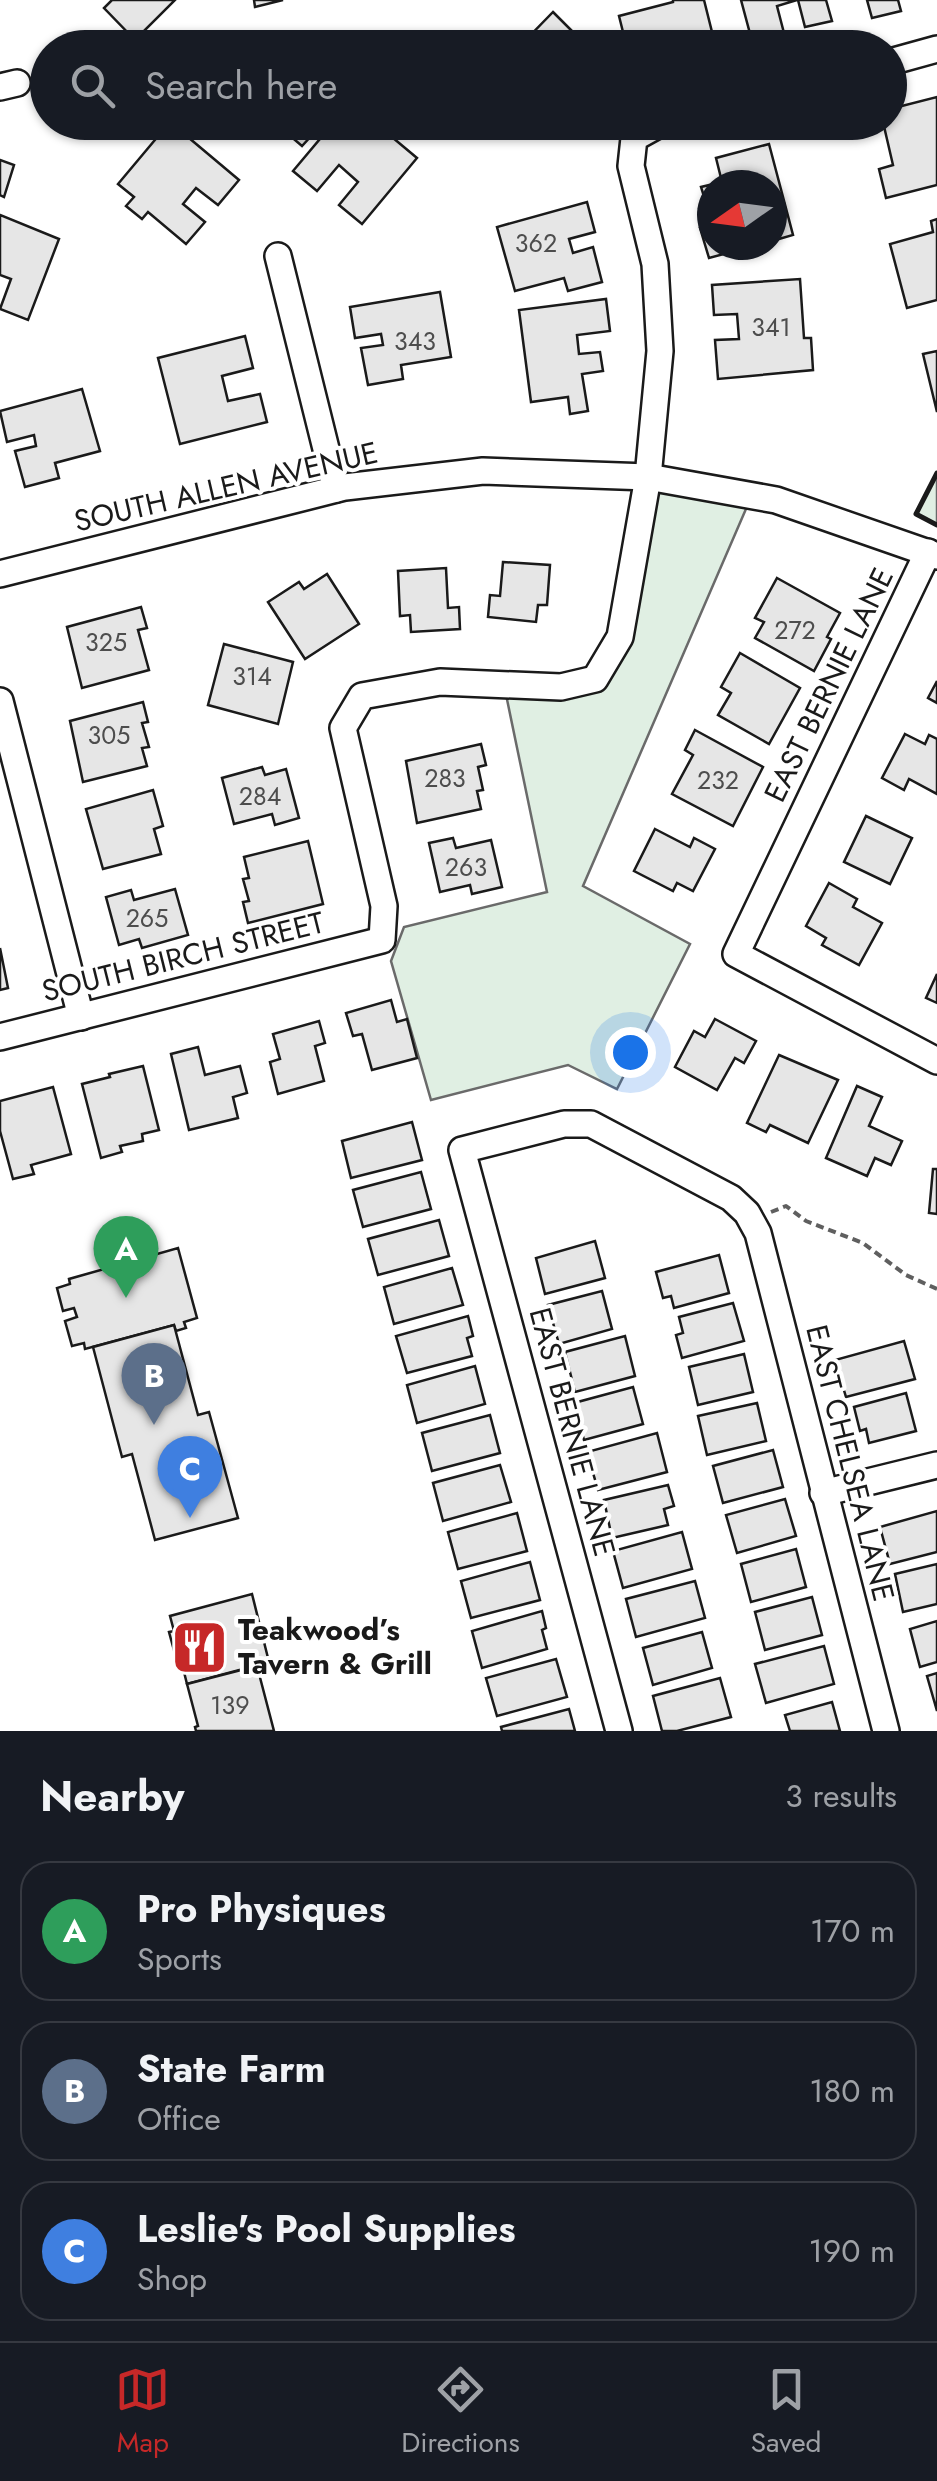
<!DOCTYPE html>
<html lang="en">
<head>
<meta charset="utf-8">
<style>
	body { margin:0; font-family:Jost,sans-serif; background:#20242c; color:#f1f3f6 }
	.compass { position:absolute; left:697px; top:170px; width:90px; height:90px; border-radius:50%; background:#171b24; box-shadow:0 2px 8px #0004; rotate:256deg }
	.you { position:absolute; left:630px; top:1052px; width:35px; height:35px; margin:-25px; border:8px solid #fff; border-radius:50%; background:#1a73e8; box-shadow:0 0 0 15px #1a73e833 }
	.badge { display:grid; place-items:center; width:65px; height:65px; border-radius:50%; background:#c62828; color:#fff; font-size:32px; font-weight:700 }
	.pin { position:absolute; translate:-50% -82px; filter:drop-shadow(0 2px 5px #0008) }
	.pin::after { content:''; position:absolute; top:52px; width:35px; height:30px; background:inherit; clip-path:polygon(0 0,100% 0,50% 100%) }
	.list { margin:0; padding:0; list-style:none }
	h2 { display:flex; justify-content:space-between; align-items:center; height:130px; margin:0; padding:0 40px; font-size:42px }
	h2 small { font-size:32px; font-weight:400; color:#9ea1a6 }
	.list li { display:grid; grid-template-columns:65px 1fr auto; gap:30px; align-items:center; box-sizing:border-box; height:140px; margin:0 20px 20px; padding:0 20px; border:2px solid #363941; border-radius:30px }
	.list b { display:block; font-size:38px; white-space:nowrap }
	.list p { margin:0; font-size:32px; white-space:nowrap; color:#9ea1a6 }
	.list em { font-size:32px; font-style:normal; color:#9ea1a6 }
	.icon { flex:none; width:55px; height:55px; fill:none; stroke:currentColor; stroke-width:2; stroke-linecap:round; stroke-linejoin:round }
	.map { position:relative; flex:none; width:937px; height:1731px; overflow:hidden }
	.search { position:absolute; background:#171b24; box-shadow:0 2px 8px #0004; left:30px; right:30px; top:30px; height:110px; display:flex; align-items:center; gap:25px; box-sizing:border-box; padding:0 35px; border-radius:55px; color:#9ea1a6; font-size:38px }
	.sheet { height:610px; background:#171b24 }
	nav { display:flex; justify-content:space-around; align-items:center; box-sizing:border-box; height:140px; border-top:2px solid #363941; background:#171b24; font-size:28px; color:#9ea1a6 }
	nav a { display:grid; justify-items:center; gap:5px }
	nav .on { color:#c62828 }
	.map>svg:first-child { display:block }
</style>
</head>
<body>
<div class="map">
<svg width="937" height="1731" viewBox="0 0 937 1731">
	<rect width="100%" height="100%" fill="#fff"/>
	<!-- green -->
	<g fill="#e0efe3" stroke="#6a6a6a" stroke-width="2.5">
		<path d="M937,473v52l-21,-11z"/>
		<path d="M648,477l104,18 -169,391 107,58 -73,145 -49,-24 -137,35 -40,-139 13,-34 143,-35 -43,-207 91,-6 25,-42z"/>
	</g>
	<!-- building -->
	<g fill="#e6e6e6" stroke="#1a1a1a" stroke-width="2.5">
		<path d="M112,0h63l-40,40 -31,-32z"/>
		<path d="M254,0h29l-28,7z"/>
		<path d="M673,0h31l12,48h-89l-8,-32 54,-14z"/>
		<path d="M741,0h56l-20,6 7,27 -32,8z"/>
		<path d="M798,0h28l6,21 -27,6z"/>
		<path d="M867,0h31l3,11 -29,7z"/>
		<path d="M553,12l36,36h-71z"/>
		<path d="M937,97v88l-51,13 -7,-29 14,-4 -10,-43h7v-13z"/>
		<path d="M170,122l69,58 -21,25 -22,-17 -13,16 22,18 -19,22 -38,-32 -6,7 -16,-13 8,-9 -16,-13z"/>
		<path d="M274,122h100l43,36 -55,66 -23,-19 19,-23 -19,-17 -22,26 -24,-20 26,-31 -6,-6 -11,12z"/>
		<path d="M769,144l24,91 -21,6v-56h-60v20l-5,1 -6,-19 21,-5 -6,-24z"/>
		<path d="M0,160l14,5 -10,32 -4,-2z"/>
		<path d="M587,202l8,30 -26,7 4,14 20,-6 9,35 -34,9 -4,-13 -49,13 -18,-64z"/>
		<path d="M0,215l59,24 -31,81 -28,-11 11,-30 -11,-4z"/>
		<path d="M937,219v81l-30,8 -17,-64 43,-12 -2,-11z"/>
		<path d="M712,225v20h45l-48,13 -9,-30z"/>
		<path d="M800,279l4,59h7l2,32 -95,9 -3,-39 24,-1 -2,-25 -23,1 -2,-30z"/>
		<path d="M440,292l11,65 -50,8 2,14 -35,6 -7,-37 22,-3 -2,-11 -26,4 -5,-31z"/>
		<path d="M606,299l4,32 -33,4 2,19 21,-2 3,19 -21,3 6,37 -18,3 -2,-17 -37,5 -12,-92z"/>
		<path d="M245,336l8,32 -31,8 6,25 32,-7 7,28 -87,22 -22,-86z"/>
		<path d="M937,351v61l-14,-58z"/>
		<path d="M82,389l18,62 -45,12 4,15 -34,9 -10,-36 21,-5 -2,-11 -27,7 -7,-31z"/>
		<path d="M503,562l47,3 -3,40h-9l-2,17 -48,-5 2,-22 10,1z"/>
		<path d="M446,568l2,40 11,-1 1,22 -49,3 -1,-17 -10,1 -2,-45z"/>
		<path d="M327,574l32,50 -54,35 -37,-57 31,-20 5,7z"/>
		<path d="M777,578l63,35 -13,24 4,2 -17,32 -59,-33 9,-16 -9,-4z"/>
		<path d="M141,607l6,21 -9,2 11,40 -67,18 -15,-61z"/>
		<path d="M224,644l69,18 -15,62 -70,-19z"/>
		<path d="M740,653l60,35 -31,56 -51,-29 13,-22 -10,-6z"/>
		<path d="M937,681v22l-9,-5z"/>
		<path d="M143,702l5,20 -6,1 7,24 -7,1 5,18 -64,16 -13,-61z"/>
		<path d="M695,730l68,37 -30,59 -61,-32 21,-39 -8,-5z"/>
		<path d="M905,734l20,10 4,-9 8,4v55l-28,-15 -5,11 -22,-12z"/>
		<path d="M481,744l5,21 -8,2 5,23 -6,1 4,18 -64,14 -11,-62z"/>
		<path d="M262,767l3,8 21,-6 13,49 -24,7 -3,-11 -38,10 -12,-46z"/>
		<path d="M153,790l10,36 -9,3 7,25 -58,15 -17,-60z"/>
		<path d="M866,816l46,22 -22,46 -46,-22z"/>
		<path d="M655,829l35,18 4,-9 21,11 -22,42 -16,-8 -4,8 -39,-20z"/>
		<path d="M453,838l3,10 35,-8 11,47 -30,7 -2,-9 -30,7 -11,-49z"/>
		<path d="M308,841l15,63 -75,19 -5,-21 6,-1 -6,-22 6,-1 -5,-21z"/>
		<path d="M829,883l28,16 -4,8 29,16 -23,42 -37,-20 4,-7 -20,-12z"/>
		<path d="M175,889l13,46 -46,13 -3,-9 -20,6 -13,-48 25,-7 3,10z"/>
		<path d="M0,948l8,40 -8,2z"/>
		<path d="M937,974v29l-11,-5z"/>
		<path d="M391,1000l6,22 10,-3 10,39 -45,12 -10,-36 -9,2 -7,-23z"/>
		<path d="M715,1019l41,22 -12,22 -9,-5 -18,32 -42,-23 19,-36 11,6z"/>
		<path d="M319,1021l6,22 -10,3 9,35 -46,13 -8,-32 10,-3 -7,-25z"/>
		<path d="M198,1047l7,28 35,-9 7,27 -14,4 5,21 -49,12 -18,-76z"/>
		<path d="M779,1055l59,25 -30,63 -38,-18 -4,7 -19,-9z"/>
		<path d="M143,1066l16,64 -17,4 1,7 -23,5 2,6 -21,6 -19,-74 28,-7 -1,-3z"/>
		<path d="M857,1086l25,11 -13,29 33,15 -11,24 -16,-7 -8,18 -41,-18z"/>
		<path d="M53,1087l18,67 -40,11 3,9 -21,5 -13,-48v-30z"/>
		<path d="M412,1122l10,38 -71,18 -9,-37z"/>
		<path d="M933,1169h4v45l-8,-1z"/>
		<path d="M421,1172l10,37 -68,18 -10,-37z"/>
		<path d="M439,1220l10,36 -71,19 -10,-36z"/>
		<path d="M595,1241l10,37 -60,16 -9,-36z"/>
		<path d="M178,1248l19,70 -13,4 2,6 -10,3 -2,-6 -89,24 -1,-6 -12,3 -7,-25 12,-4 -3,-9 -11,3 -6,-23 13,-4 -1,-5z"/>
		<path d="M719,1255l10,38 -55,15 -3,-12 -8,2 -7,-26z"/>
		<path d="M452,1268l11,37 -69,19 -10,-37z"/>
		<path d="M602,1291l10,38 -53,15 -11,-39z"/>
		<path d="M733,1303l11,38 -62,17 -6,-23 7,-2 -4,-16z"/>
		<path d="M468,1316l5,20 -6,2 5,18 -65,17 -11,-37z"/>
		<path d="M174,1325l24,90 11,-3 29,106 -83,22 -23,-86 -10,3 -29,-110z"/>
		<path d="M625,1336l10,40 -60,16 -10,-40z"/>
		<path d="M904,1341l11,38 -69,18 -11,-37z"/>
		<path d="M744,1354l9,38 -55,13 -9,-38z"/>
		<path d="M475,1366l10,38 -68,19 -10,-38z"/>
		<path d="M633,1387l10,37 -59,16 -10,-37z"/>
		<path d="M906,1393l10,38 -47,12 -3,-14 -6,2 -6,-24z"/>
		<path d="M757,1403l9,38 -59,14 -9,-39z"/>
		<path d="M490,1415l10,38 -68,18 -10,-38z"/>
		<path d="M657,1433l10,39 -69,18 -11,-38z"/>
		<path d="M773,1450l10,37 -60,16 -10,-37z"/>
		<path d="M500,1465l11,37 -68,19 -10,-38z"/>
		<path d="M668,1485l6,21 -10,3 4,16 -56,13 -8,-38z"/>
		<path d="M785,1499l11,37 -59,17 -11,-38z"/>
		<path d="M937,1511v41l-47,12 -10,-37z"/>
		<path d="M517,1513l10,38 -69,18 -10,-37z"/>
		<path d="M682,1532l10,37 -69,19 -10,-37z"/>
		<path d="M796,1549l10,38 -55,15 -10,-38z"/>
		<path d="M530,1562l10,38 -69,18 -10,-37z"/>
		<path d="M937,1564v40l-34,8 -8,-38z"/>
		<path d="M695,1581l10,37 -69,19 -10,-38z"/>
		<path d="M252,1594l17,68 -82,22 -4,-16 -4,1 -10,-37 5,-1 -4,-15z"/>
		<path d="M812,1597l10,38 -57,15 -10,-38z"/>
		<path d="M542,1611l4,17 -4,2 5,19 -65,19 -10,-37z"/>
		<path d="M937,1621v41l-17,5 -10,-38z"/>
		<path d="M702,1632l10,36 -59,17 -10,-37z"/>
		<path d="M824,1646l10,38 -68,19 -11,-39z"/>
		<path d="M556,1659l11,38 -70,19 -11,-38z"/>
		<path d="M257,1666l17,65h-78l-1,-4 3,-1 -11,-42z"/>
		<path d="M937,1673v38l-10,-35z"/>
		<path d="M720,1678l11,39 -54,14h-15l-9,-35z"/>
		<path d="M832,1702l8,29h-50l-5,-16z"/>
		<path d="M569,1709l6,22h-73l-1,-4z"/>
	</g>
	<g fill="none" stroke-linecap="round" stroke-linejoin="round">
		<defs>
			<g id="minor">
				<path d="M890,62l47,-13"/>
				<path d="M0,87l17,-4"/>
				<path d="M278,256l58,233"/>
				<path d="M928,552l-192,402 201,107"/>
				<path d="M0,574l345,-87 138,-16 165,6 128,23 161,56"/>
				<path d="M0,701l81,316"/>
				<path d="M0,1037l382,-97 2,-34 -41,-178 19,-32 78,-14 121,5 34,-8 25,-42 28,-160 12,-126 -5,-87 -24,-98 3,-28 29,-16"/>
				<path d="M823,1493l114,-28"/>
				<path d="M619,1731l-157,-581 102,-26h27l140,74 16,15 11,20 128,498"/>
			</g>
		</defs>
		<!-- minor casing -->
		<use href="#minor" stroke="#1a1a1a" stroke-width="30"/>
		<!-- path -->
		<path stroke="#5f5f5f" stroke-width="4" stroke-dasharray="8 5" stroke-linecap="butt" d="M771,1212l15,-6 20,15 57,22 43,32 31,14"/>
		<!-- minor -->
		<use href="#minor" stroke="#fff" stroke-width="25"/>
		<!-- wall -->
		<path stroke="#1a1a1a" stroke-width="5" d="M937,473l-21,41 21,11"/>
	</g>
	<!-- icons -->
	<defs>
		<symbol id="restaurant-square" viewBox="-11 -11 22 22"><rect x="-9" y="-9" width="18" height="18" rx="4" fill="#c62828" stroke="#fff"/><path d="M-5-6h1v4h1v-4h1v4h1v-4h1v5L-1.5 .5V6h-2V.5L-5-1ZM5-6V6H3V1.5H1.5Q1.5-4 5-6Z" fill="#fff"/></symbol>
	</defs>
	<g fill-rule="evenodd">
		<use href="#restaurant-square" x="168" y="1616" width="63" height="63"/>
	</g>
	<g text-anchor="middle" stroke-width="8" stroke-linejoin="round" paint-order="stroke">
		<!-- number labels -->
		<g font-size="25" fill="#4d4d4d">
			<text x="536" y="252">362</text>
			<text x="771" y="336">341</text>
			<text x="415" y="350">343</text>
			<text x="795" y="639">272</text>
			<text x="106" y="651">325</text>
			<text x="252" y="685">314</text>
			<text x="109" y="744">305</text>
			<text x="445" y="787">283</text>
			<text x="718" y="789">232</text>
			<text x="260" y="805">284</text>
			<text x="466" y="876">263</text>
			<text x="147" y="927">265</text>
			<text x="230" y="1714">139</text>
		</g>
		<!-- street labels -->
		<g font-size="30" fill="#1a1a1a" stroke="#fff">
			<text transform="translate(226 487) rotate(-13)" y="10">SOUTH ALLEN AVENUE</text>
			<text transform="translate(829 685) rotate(-64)" y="10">EAST BERNIE LANE</text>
			<text transform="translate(183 957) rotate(-14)" y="10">SOUTH BIRCH STREET</text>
			<text transform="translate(572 1432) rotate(75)" y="10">EAST BERNIE LANE</text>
			<text transform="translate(850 1463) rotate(76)" y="10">EAST CHELSEA LANE</text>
		</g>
		<!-- poi labels -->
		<g font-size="30" font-weight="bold" fill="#1a1a1a" stroke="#fff" text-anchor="start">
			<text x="238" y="1640">Teakwood’s<tspan x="238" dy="34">Tavern &amp; Grill</tspan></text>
		</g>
	</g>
</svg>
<svg class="compass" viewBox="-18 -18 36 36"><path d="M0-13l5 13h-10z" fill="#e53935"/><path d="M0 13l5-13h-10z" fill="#9ea1a6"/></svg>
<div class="you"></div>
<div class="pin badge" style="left:126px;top:1298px;background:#2e9e5b">A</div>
<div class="pin badge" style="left:154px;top:1425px;background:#5c6f8a">B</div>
<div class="pin badge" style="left:190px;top:1518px;background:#3f7fe0">C</div>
<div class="search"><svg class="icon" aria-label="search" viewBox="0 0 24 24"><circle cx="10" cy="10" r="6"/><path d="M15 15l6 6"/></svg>Search here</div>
</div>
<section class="sheet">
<h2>Nearby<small>3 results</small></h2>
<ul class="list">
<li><span class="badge" style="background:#2e9e5b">A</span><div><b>Pro Physiques</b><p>Sports</p></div><em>170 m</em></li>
<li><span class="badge" style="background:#5c6f8a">B</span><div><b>State Farm</b><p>Office</p></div><em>180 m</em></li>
<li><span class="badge" style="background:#3f7fe0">C</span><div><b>Leslie's Pool Supplies</b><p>Shop</p></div><em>190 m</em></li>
</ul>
</section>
<nav>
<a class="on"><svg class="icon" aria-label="map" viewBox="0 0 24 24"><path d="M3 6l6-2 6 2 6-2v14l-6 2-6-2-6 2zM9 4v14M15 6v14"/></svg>Map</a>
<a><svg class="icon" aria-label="directions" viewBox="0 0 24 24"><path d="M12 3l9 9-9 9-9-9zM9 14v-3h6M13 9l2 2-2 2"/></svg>Directions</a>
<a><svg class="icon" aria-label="saved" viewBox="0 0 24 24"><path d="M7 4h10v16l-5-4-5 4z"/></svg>Saved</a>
</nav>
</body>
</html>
